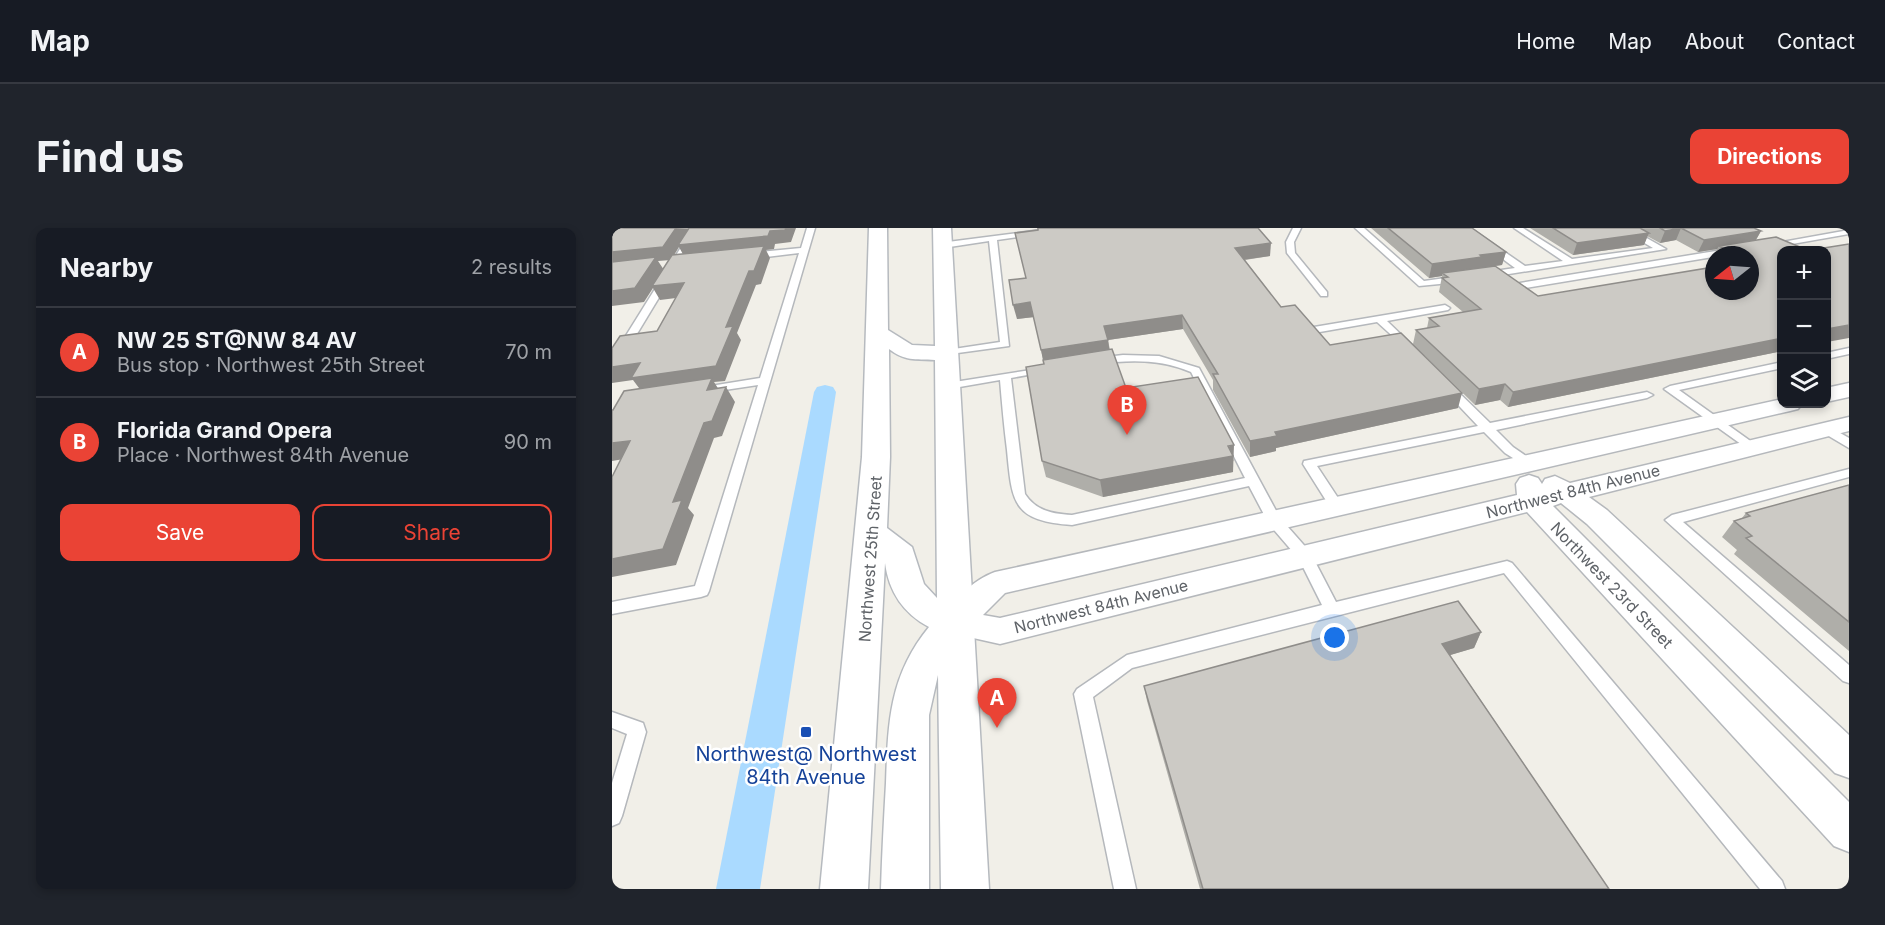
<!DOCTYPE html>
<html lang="en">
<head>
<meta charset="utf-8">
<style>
	body { margin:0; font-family:Inter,sans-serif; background:#20242c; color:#f1f3f6 }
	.controls { position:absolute; right:18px; top:18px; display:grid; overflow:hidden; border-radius:12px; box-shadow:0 3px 9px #0003 }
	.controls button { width:54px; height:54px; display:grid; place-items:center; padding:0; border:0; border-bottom:2px solid #363941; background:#171b24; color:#f1f3f6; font:30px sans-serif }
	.compass { position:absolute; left:1093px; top:18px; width:54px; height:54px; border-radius:50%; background:#171b24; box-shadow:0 3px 9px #0003; rotate:253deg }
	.you { position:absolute; left:723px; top:410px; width:21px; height:21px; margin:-15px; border:4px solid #fff; border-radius:50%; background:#1a73e8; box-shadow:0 0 0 9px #1a73e833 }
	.badge { display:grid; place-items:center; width:39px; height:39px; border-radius:50%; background:#ea4335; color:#fff; font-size:20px; font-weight:700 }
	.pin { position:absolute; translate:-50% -50px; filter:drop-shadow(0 2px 3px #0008) }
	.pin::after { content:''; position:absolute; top:32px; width:21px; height:18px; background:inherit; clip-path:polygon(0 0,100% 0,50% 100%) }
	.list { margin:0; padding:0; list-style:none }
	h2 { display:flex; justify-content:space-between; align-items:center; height:78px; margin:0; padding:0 24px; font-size:26px }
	h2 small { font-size:20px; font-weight:400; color:#9ea1a6 }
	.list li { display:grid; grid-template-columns:39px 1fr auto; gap:18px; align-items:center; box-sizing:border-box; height:90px; padding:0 24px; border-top:2px solid #363941 }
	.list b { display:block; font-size:22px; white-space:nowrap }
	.list p { margin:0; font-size:20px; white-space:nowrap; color:#9ea1a6 }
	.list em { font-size:20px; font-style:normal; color:#9ea1a6 }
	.actions { display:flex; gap:12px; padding:18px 24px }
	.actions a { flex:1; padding:14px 0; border:2px solid #ea4335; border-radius:12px; text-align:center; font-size:21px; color:#ea4335 }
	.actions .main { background:#ea4335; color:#fff }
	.icon { flex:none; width:33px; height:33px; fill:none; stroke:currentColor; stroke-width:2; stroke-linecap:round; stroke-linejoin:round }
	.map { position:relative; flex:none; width:1237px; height:661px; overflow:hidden; border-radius:12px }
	header { display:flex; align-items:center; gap:36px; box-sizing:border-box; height:84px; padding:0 30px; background:#171b24; border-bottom:2px solid #363941 }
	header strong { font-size:28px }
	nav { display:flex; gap:33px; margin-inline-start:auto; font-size:21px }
	.intro { display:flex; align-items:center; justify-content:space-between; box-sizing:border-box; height:144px; padding:0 36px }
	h1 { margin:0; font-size:42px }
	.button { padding:15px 27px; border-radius:12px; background:#ea4335; color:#fff; font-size:21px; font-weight:700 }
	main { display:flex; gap:36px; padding:0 36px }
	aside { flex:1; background:#171b24; border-radius:12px; box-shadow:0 3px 9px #0003 }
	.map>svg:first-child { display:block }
</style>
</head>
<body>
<header>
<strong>Map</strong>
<nav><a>Home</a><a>Map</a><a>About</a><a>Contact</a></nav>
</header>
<div class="intro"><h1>Find us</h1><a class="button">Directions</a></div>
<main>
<aside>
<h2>Nearby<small>2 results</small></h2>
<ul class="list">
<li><span class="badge">A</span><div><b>NW 25 ST@NW 84 AV</b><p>Bus stop · Northwest 25th Street</p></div><em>70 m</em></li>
<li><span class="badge">B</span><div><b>Florida Grand Opera</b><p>Place · Northwest 84th Avenue</p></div><em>90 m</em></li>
</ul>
<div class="actions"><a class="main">Save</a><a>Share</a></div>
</aside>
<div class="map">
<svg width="1237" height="661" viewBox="0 0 1237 661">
	<rect width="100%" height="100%" fill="#f1efe8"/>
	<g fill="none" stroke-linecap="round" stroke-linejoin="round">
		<!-- canal -->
		<path fill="#aadaff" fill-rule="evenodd" d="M213,157l8,2 3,5 -76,497h-44l98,-497 3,-5z"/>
		<defs>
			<g id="service">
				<path d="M81,0h8l-84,139 -5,3v-12z"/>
				<path d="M195,0h8l-106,363 -2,4 -6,2 -89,17v-12l83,-16 63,-201 -60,9 -6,-3 6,-3 62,-10 39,-125 -50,6 -4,-3 4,-3 52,-5z"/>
				<path d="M445,0h25l-85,12 12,106 -66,9v-4l4,-1 53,-8 -11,-101 -46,7 -3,-1v-4z"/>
				<path d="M681,0h8l-7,14 1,11 32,39v4h-6l-34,-43 -1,-11z"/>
				<path d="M743,0h9l60,53 36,-5 5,3 -5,3 -41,4z"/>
				<path d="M849,0h9l55,38 38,-5 -49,-33h9l49,31 81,-11 -34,-20h10l37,21 -182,29 -4,-3 1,-2 34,-5z"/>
				<path d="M1237,2v4l-80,14 -4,-3z"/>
				<path d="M1122,20l4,3 -1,2 -217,36 -5,-3 5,-3z"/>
				<path d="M833,77l5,3 -2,2 -61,11 26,25v4l-4,1 -32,-29 -63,11 -5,-3 5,-3z"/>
				<path d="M1237,120v6l-23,5v-6z"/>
				<path d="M511,127l36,1 40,12 81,150 30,34 26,50 171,-41 5,2 270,318 3,8h-25l-256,-316 -372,95 -39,29 43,192h-22l-40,-195 3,-5 50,-34 195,-50 -23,-46 -30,-35 -20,-38 -177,39c-60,-4 -60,-23 -65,-75 -3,-23 -5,-46 -7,-70l-52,9 -6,-3 6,-3 102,-16v4l-39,7 14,116c11,17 28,20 47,21l173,-37 -54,-106c-31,-13 -61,-12 -94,-8l-5,-3 5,-3z"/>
				<path d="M1170,134v6l-103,22 77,55 2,3 -6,4 -88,-63 6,-3z"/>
				<path d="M835,156l4,1 39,38 157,-31 6,3 -6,3 -151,32 17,17 19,13 1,3 -1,3 -5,1 -22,-14 -21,-21 -167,34 27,41 -2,3h-10l-29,-46 1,-3 174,-35 -35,-37v-4z"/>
				<path d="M1214,197l23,13v10l-27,-16 -2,-3z"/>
				<path d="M1237,241v8l-166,45 166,143v18l-6,-2 -178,-161 7,-5z"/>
				<path d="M0,484l31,11 3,9 -24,84 -3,7 -7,3v-43l15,-49 -15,-6z"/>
			</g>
			<g id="minor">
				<path d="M1237,155v14l-23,5v-14z"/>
				<path d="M1170,171v5h20l-4,5 -8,2 -785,182 -22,22 17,3 517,-123 -1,-11 4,-6 9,-3 9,3 4,6 3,-5 10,-3 15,7 279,-66v14l-260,66 18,13 242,225v43l-14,-5 -248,-249 -26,-21 -8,3 296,296v50l-15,-6 -307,-334 -527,132 -58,-13 -4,-9c10,-19 37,-43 57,-50z"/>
			</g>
			<path id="secondary" d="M257,0h18l1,102 24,15 23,1 -2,-118h18l38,661h-48l-3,-214 -9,40v174h-48c1,-35 3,-71 5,-106 2,-60 3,-107 43,-156 -26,-14 -40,-35 -44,-64l-17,326h-48l42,-432zM277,121c16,12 25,10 46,11l2,238 -13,-14 -12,-37 -25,-19 3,-71z"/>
		</defs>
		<!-- service casing -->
		<use href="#service" stroke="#b5b8bc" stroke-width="3"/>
		<!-- minor casing -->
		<use href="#minor" stroke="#b5b8bc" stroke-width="3"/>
		<!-- secondary casing -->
		<use href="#secondary" stroke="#b6babf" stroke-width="3"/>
		<!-- service -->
		<use href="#service" fill="#fff" fill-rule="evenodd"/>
		<!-- minor -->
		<use href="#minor" fill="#fff" fill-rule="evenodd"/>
		<!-- secondary -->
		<use href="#secondary" fill="#fff" fill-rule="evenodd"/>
	</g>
	<!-- wall -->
	<g fill="#afaea9">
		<path d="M425,0h221l12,28 -25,4 36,47 49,38 83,-1 3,-14 11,-2 2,-10 34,-6 -24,-20 3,-16 -13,2 -58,-50h101l34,24 -4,13 -7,1 43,30 212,-5v-36h-36v5l-2,-1 5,-10 -19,3 -22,-12 -16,3 -13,-7 -3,9 -71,10 -43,-27h224l7,3 -5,9 26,10v101l-274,56 -8,-7 -25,5 -51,-50 34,53 -182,40v3l-26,6 -37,-67v-10l-30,-51 -75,11 2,10 16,38 108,72 -1,1v11l-130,25 -57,-20 -4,-16 2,-97 -10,-47 -17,2 21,-89z"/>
		<path d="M1237,257v166l-115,-97 3,-4 -15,-13 12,-16 8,-3 4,-5z"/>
		<path d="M869,404l-7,16 -24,7 159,234h-409l-53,-188 -3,-15z"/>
	</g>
	<!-- shaded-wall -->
	<g fill="#8f8d8a">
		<path d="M64,0l94,3 16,-3h10l-5,14 -16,2 -1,5 -8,1 4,8 -9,26 -5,1 -19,48 4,7 -16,41 -11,1 7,11 -79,-1 -9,-12 -21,3v-16l28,-4 76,3 -31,-108 -6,-11 -8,13 -13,1 6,9 20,13 8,13 -32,4 -7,-12 -9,14 -32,4v-54z"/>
		<path d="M1069,0l-5,12 -16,3 5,-12z"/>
		<path d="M1149,3l-7,12 -35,3 -2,3 -19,3 6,-12z"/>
		<path d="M1037,5l-5,12 -71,10 4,-12z"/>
		<path d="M659,15l-1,13 -35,5v-13z"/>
		<path d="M894,24l-4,13 -60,8v3l-13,2 3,-14 48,-9z"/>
		<path d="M418,74l4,15 -17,2 -4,-14z"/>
		<path d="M570,87l1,14 -75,11 2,14 -66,11 -3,-15 63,-24z"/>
		<path d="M1237,97v13l-22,4v-13z"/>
		<path d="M1170,110v13l-274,56 5,-15z"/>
		<path d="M893,156l-5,16 -25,5 4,-16z"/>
		<path d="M114,159l9,15 -13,34 -8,2 -26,70 6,7 -18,50 -64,12v-18l61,-57 31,-79z"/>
		<path d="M850,165l-4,15 -182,40v3l-26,6v-16l25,-9z"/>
		<path d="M18,213l12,15 -30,5v-18z"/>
		<path d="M622,217l-1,27 -130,25 -3,-17z"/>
		<path d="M869,404l-7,16 -37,11 5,-15z"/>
	</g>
	<!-- building -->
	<g fill="#cccac5" stroke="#8f8d8a" stroke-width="1.5">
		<path d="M0,0h64l-13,19 -51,5z"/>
		<path d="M77,0h97l-1,2 -15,1 -2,5 -90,9z"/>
		<path d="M426,0h220l13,15 -36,5 46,59 14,-2 35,40 71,-12 61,60 -187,39 2,4 -27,5 -37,-67h5l-36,-59 -78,11 4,14 -67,10 -11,-48 -17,3 -4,-25 17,-2 -11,-45 23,-3z"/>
		<path d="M776,0h84l34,24 -26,3 2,2 -50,7z"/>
		<path d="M941,0h87l9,5 -72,10z"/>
		<path d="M1048,0h94l7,3 -57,9 -23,-12 -16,3z"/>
		<path d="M1164,9l31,13h-25v88l-269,54 -8,-8 -26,5 -63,-59 23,-4 -10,-8 52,-9 -39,-31 6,-1 -6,-4 53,-7 43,30 176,-29v24h36v-36h-13l-18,-9z"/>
		<path d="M1237,16v81l-22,4v-79h-16z"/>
		<path d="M152,18l-10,25h-5l-23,56 7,-1 -17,40 -85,12 9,-15 -28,4v-19l8,-12 37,-5 27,-48 -32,3 20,-31z"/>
		<path d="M44,29l-21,31 -23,3v-29z"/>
		<path d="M500,121l14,39 72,-11 36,68 -6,1 5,10 -133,24 -58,-19 -16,-94 18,-3 -1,-4z"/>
		<path d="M100,150l-5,12 19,-3 -14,34 -8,2 -31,79 9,-2 -19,49 -51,10v-82l18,-36 -18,2v-33h1l11,-19z"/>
		<path d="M1237,257v137l-103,-84 6,-2 -18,-15 16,-5 -4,-3z"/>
		<path d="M846,373l23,31 -39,12 167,245h-406l-59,-203z"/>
	</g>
	<!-- markers -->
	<rect fill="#1a4fb4" stroke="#fff" stroke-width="2" x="188" y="498" width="12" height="12" rx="3"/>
	<g text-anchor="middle" stroke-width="5" stroke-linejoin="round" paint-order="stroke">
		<!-- street labels -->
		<g font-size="16" fill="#5f6368" stroke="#fff">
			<text transform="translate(961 263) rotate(-14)" y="6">Northwest 84th Avenue</text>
			<text transform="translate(258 331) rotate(-86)" y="6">Northwest 25th Street</text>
			<text transform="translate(1000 357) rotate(46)" y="6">Northwest 23rd Street</text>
			<text transform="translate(489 378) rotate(-14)" y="6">Northwest 84th Avenue</text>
		</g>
		<!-- near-transit labels -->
		<g font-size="20" fill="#164399" stroke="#fff">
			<text x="194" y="533">Northwest@ Northwest<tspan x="194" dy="23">84th Avenue</tspan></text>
		</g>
	</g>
</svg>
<div class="controls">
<button>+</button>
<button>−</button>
<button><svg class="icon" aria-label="layers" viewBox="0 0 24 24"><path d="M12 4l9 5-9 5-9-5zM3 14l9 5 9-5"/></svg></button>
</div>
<svg class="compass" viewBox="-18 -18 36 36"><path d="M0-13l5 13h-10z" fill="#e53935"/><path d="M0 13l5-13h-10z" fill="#9ea1a6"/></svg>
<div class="you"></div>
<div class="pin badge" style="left:385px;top:500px">A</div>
<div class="pin badge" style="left:515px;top:207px">B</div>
</div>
</main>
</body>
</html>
